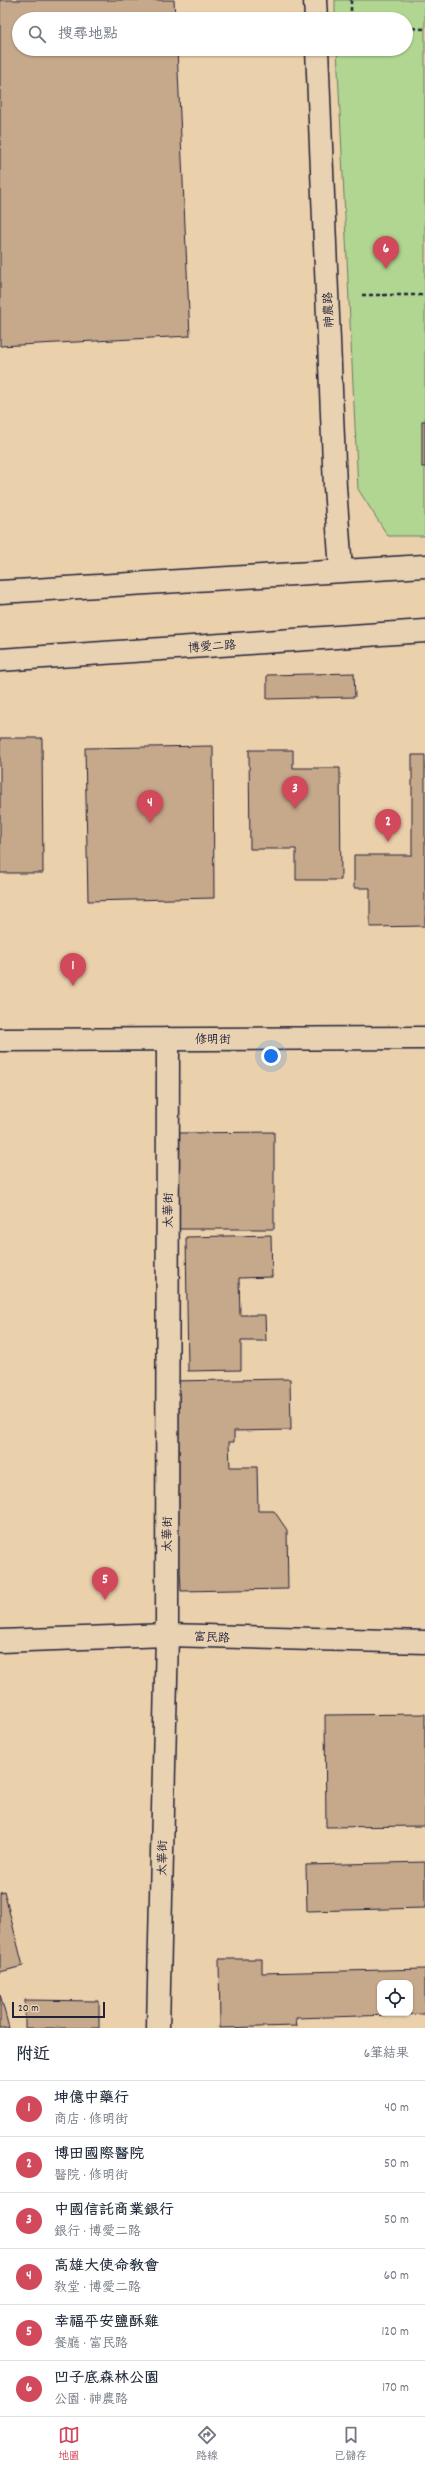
<!DOCTYPE html>
<html lang="zh-TW">
<head>
<meta charset="utf-8">
<style>
	body { margin:0; font-family:Dekko,"LXGW WenKai TC",sans-serif; background:#f6f6f7; color:#1f2937 }
	.controls { position:absolute; right:12px; bottom:12px; display:grid; overflow:hidden; border-radius:8px; box-shadow:0 1px 3px #0004 }
	.controls button { width:36px; height:36px; display:grid; place-items:center; padding:0; border:0; border-bottom:1px solid #e0e1e3; background:#fff; color:#1f2937; font:20px sans-serif }
	.scale { position:absolute; left:12px; bottom:10px; width:93px; box-sizing:border-box; padding-left:4px; border:2px solid #22223b; border-top:0; font-size:11px; line-height:14px; white-space:nowrap; color:#22223b; -webkit-text-stroke:3px #e9d2b2; paint-order:stroke }
	.you { position:absolute; left:271px; top:1056px; width:14px; height:14px; margin:-10px; border:3px solid #fff; border-radius:50%; background:#1a73e8; box-shadow:0 0 0 6px #1a73e833 }
	.badge { display:grid; place-items:center; width:26px; height:26px; border-radius:50%; background:#d1495b; color:#fff; font-size:13px; font-weight:700 }
	.pin { position:absolute; translate:-50% -33px; filter:drop-shadow(0 1px 2px #0008) }
	.pin::after { content:''; position:absolute; top:21px; width:14px; height:12px; background:inherit; clip-path:polygon(0 0,100% 0,50% 100%) }
	.list { margin:0; padding:0; list-style:none }
	h2 { display:flex; justify-content:space-between; align-items:center; height:52px; margin:0; padding:0 16px; font-size:17px }
	h2 small { font-size:13px; font-weight:400; color:#747a83 }
	.list li { display:grid; grid-template-columns:26px 1fr auto; gap:12px; align-items:center; box-sizing:border-box; height:56px; padding:0 16px; border-top:1px solid #e0e1e3 }
	.list b { display:block; font-size:15px; white-space:nowrap }
	.list p { margin:0; font-size:13px; white-space:nowrap; color:#747a83 }
	.list em { font-size:13px; font-style:normal; color:#747a83 }
	.icon { flex:none; width:22px; height:22px; fill:none; stroke:currentColor; stroke-width:2; stroke-linecap:round; stroke-linejoin:round }
	.map { position:relative; flex:none; width:425px; height:2028px; overflow:hidden }
	.search { position:absolute; background:#fff; box-shadow:0 1px 3px #0004; left:12px; right:12px; top:12px; height:44px; display:flex; align-items:center; gap:10px; box-sizing:border-box; padding:0 14px; border-radius:22px; color:#747a83; font-size:15px }
	.sheet { height:388px; background:#fff }
	nav { display:flex; justify-content:space-around; align-items:center; box-sizing:border-box; height:56px; border-top:1px solid #e0e1e3; background:#fff; font-size:11px; color:#747a83 }
	nav a { display:grid; justify-items:center; gap:2px }
	nav .on { color:#d1495b }
	.map>svg:first-child { display:block }
</style>
</head>
<body>
<div class="map">
<svg width="425" height="2028" viewBox="0 0 425 2028">
	<rect width="100%" height="100%" fill="#ebd0ac"/>
	<filter id="ink" filterUnits="userSpaceOnUse"><feTurbulence type="fractalNoise" baseFrequency=".025" numOctaves="2"/><feDisplacementMap in="SourceGraphic" scale="8" xChannelSelector="R" yChannelSelector="G"/><feConvolveMatrix kernelMatrix="1 2 1 2 8 2 1 2 1" color-interpolation-filters="sRGB"/></filter>
	<g filter="url(#ink)">
		<!-- green -->
		<path fill="#b1d691" stroke="#6a7c66" d="M335,0h90v536h-37l-30,-47 -21,-440h69v-30h-71z"/>
		<!-- building -->
		<g fill="#c6a88b" stroke="#22223b" fill-rule="evenodd">
			<path d="M0,0h174l1,19h-156v30h158l13,287 -190,10z"/>
			<rect x="422" y="421" width="3" height="46"/>
			<path d="M354,673l1,24 -88,2v-24z"/>
			<path d="M0,738h42l1,135h-43z"/>
			<path d="M213,746l1,152 -126,3 -3,-153z"/>
			<path d="M249,750h44v18h47l1,112h-45v-31h-46z"/>
			<path d="M412,755h13v171l-55,1v-39h-16v-33h58z"/>
			<path d="M274,1132v97h-95v-96z"/>
			<path d="M271,1235l1,42 -33,1 1,37h25l1,26h-25v29l-53,1 -2,-134z"/>
			<path d="M290,1379l1,51 -57,1v11h-5l1,25h27l1,44h16l13,19 1,59 -107,2 -1,-24h-6l-4,-186z"/>
			<path d="M425,1714v112l-99,1 -1,-112z"/>
			<path d="M425,1862v46l-118,3 -1,-46z"/>
			<path d="M4,1891l19,75 -23,6v-80z"/>
			<path d="M219,1959h43v14l163,-4v45l-129,4 1,8 -77,2zM380,1983h30v30h-30z"/>
			<path d="M0,1994l9,34h-9z"/>
			<path d="M25,2000l74,1v27h-74z"/>
		</g>
		<g fill="none" stroke-linecap="round" stroke-linejoin="round">
			<defs>
				<g id="minor">
					<path d="M315,0l1,19"/>
					<path d="M317,49l18,438 6,83"/>
					<path d="M0,1040l425,-2"/>
					<path d="M0,1641l167,-6 258,7"/>
					<path d="M158,2028l9,-393 1,-596"/>
				</g>
				<g id="secondary">
					<path d="M0,592l425,-26"/>
					<path d="M0,660l425,-29"/>
				</g>
			</defs>
			<!-- minor casing -->
			<use href="#minor" stroke="#22223b" stroke-width="25"/>
			<!-- secondary casing -->
			<use href="#secondary" stroke="#22223b" stroke-width="25"/>
			<!-- path -->
			<g stroke="#22223b" stroke-width="2.5" stroke-dasharray="4 3" stroke-linecap="butt">
				<path d="M351,0v19"/>
				<path d="M406,28l19,1"/>
				<path d="M362,295h63"/>
			</g>
			<!-- minor -->
			<use href="#minor" stroke="#e9d2b2" stroke-width="22"/>
			<!-- secondary -->
			<use href="#secondary" stroke="#e9d2b2" stroke-width="22"/>
		</g>
	</g>
	<g text-anchor="middle" stroke-width="3" stroke-linejoin="round" paint-order="stroke">
		<!-- street labels -->
		<g font-size="12" fill="#22223b" stroke="#e9d2b2">
			<text transform="translate(328 310) rotate(-92)" y="4">神農路</text>
			<text transform="translate(212 646) rotate(-4)" y="4">博愛二路</text>
			<text x="213" y="1043">修明街</text>
			<text transform="translate(168 1210) rotate(-90)" y="4">太華街</text>
			<text transform="translate(167 1534) rotate(-90)" y="4">太華街</text>
			<text transform="translate(212 1637) rotate(2)" y="4">富民路</text>
			<text transform="translate(162 1858) rotate(-89)" y="4">太華街</text>
		</g>
	</g>
</svg>
<div class="controls">
<button><svg class="icon" aria-label="locate" viewBox="0 0 24 24"><circle cx="12" cy="12" r="6"/><path d="M12 2v4M12 18v4M2 12h4M18 12h4"/></svg></button>
</div>
<div class="scale">20 m</div>
<div class="you"></div>
<div class="pin badge" style="left:73px;top:986px">1</div>
<div class="pin badge" style="left:388px;top:842px">2</div>
<div class="pin badge" style="left:295px;top:809px">3</div>
<div class="pin badge" style="left:150px;top:823px">4</div>
<div class="pin badge" style="left:105px;top:1600px">5</div>
<div class="pin badge" style="left:386px;top:269px">6</div>
<div class="search"><svg class="icon" aria-label="search" viewBox="0 0 24 24"><circle cx="10" cy="10" r="6"/><path d="M15 15l6 6"/></svg>搜尋地點</div>
</div>
<section class="sheet">
<h2>附近<small>6筆結果</small></h2>
<ul class="list">
<li><span class="badge">1</span><div><b>坤億中藥行</b><p>商店 · 修明街</p></div><em>40 m</em></li>
<li><span class="badge">2</span><div><b>博田國際醫院</b><p>醫院 · 修明街</p></div><em>50 m</em></li>
<li><span class="badge">3</span><div><b>中國信託商業銀行</b><p>銀行 · 博愛二路</p></div><em>50 m</em></li>
<li><span class="badge">4</span><div><b>高雄大使命教會</b><p>教堂 · 博愛二路</p></div><em>60 m</em></li>
<li><span class="badge">5</span><div><b>幸福平安鹽酥雞</b><p>餐廳 · 富民路</p></div><em>120 m</em></li>
<li><span class="badge">6</span><div><b>凹子底森林公園</b><p>公園 · 神農路</p></div><em>170 m</em></li>
</ul>
</section>
<nav>
<a class="on"><svg class="icon" aria-label="map" viewBox="0 0 24 24"><path d="M3 6l6-2 6 2 6-2v14l-6 2-6-2-6 2zM9 4v14M15 6v14"/></svg>地圖</a>
<a><svg class="icon" aria-label="directions" viewBox="0 0 24 24"><path d="M12 3l9 9-9 9-9-9zM9 14v-3h6M13 9l2 2-2 2"/></svg>路線</a>
<a><svg class="icon" aria-label="saved" viewBox="0 0 24 24"><path d="M7 4h10v16l-5-4-5 4z"/></svg>已儲存</a>
</nav>
</body>
</html>
